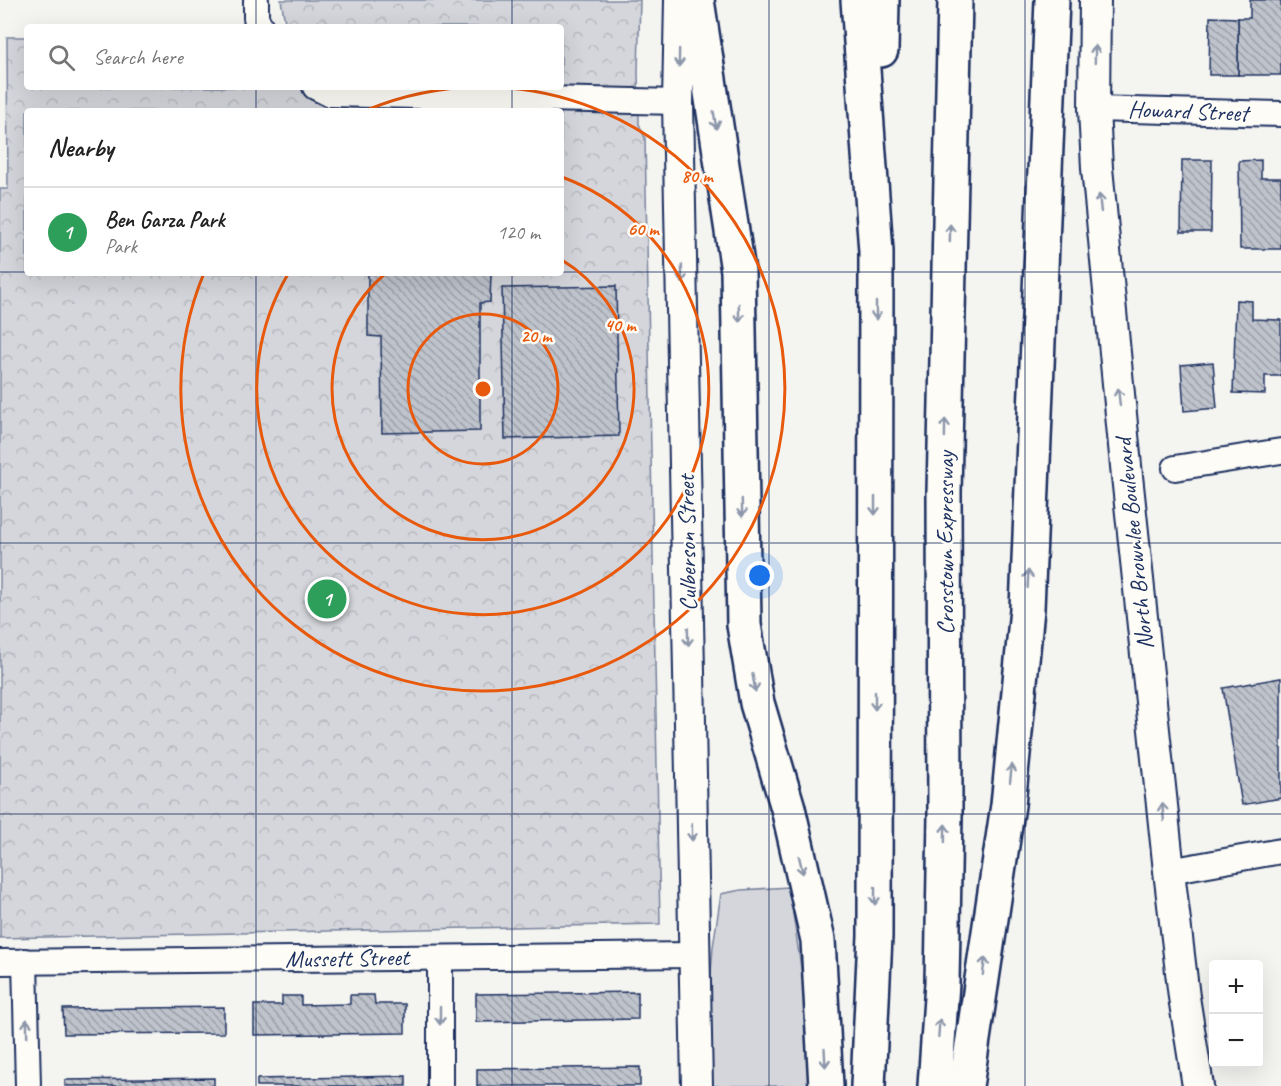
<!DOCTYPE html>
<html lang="en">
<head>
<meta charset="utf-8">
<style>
	body { margin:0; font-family:Caveat,sans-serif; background:#f6f6f6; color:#222 }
	.controls { position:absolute; right:18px; bottom:18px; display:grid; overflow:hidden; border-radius:6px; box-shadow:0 6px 24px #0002 }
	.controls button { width:54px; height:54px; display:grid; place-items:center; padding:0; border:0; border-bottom:2px solid #e0e0e0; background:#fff; color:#222; font:30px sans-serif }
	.you { position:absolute; left:760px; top:576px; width:21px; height:21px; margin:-15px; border:4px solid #fff; border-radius:50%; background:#1a73e8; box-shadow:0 0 0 9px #1a73e833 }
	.badge { display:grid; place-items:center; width:39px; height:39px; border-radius:50%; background:#2563eb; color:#fff; font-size:20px; font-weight:700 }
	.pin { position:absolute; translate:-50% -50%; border:3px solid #fff; box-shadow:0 2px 6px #0006 }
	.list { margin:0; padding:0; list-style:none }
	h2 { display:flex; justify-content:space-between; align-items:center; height:78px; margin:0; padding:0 24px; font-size:26px }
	h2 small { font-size:20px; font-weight:400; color:#767676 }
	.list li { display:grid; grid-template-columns:39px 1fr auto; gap:18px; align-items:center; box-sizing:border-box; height:90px; padding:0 24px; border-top:2px solid #e0e0e0 }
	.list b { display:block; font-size:22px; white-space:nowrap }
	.list p { margin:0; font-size:20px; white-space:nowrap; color:#767676 }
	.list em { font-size:20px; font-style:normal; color:#767676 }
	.icon { flex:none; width:33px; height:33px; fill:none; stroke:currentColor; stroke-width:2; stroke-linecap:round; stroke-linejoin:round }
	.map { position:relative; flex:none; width:1281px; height:1086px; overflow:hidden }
	.search { position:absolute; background:#fff; box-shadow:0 6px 24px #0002; left:24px; top:24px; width:540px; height:66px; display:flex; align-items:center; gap:15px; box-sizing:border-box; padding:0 21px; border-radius:6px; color:#767676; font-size:22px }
	.panel { position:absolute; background:#fff; box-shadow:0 6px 24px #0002; left:24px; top:108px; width:540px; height:168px; border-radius:6px }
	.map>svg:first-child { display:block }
</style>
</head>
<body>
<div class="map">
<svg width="1281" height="1086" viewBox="0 0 1281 1086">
	<defs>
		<pattern id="forest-crowns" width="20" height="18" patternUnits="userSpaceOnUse" patternTransform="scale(1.5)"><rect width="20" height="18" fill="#d4d6db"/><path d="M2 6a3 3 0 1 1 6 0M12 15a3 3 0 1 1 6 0" fill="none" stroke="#b5b8be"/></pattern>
		<pattern id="building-back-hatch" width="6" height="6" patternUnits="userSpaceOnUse" patternTransform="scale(1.5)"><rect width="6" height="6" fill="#bfc3cc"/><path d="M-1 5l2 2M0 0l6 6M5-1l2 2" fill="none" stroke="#9a9fa9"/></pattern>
	</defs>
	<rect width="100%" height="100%" fill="#f4f4f1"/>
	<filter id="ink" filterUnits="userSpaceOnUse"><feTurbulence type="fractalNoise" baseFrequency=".0167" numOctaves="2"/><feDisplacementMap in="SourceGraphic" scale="12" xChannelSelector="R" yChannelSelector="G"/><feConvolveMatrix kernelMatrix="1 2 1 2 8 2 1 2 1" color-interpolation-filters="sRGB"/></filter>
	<g filter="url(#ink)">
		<!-- grass -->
		<path fill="#d4d6db" stroke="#78829c" stroke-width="1.5" d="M789,887l15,101 6,98h-99l-2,-86 4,-53 8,-53 20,-4z"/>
		<!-- forest -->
		<path fill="url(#forest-crowns)" stroke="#78829c" stroke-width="1.5" fill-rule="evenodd" d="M281,0h359l-2,71 1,53 6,14 15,786 -660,14v-749h8l-1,-152h20v50h534v-60h-297l21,-5zM27,111h534v162h-534z"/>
		<!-- building -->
		<g fill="url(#building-back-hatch)" stroke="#1b2f5e" stroke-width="1.5">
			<path d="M1250,0h31v75h-43v-57h12z"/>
			<path d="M1210,17l28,1v57h-29z"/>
			<path d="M1182,160h30l-1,72h-30z"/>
			<path d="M1261,160v18h20v71h-41l-1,-88z"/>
			<path d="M368,273h123l-1,29 -10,1v128l-98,2 -1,-96 -13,-1z"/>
			<path d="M616,286l3,150 -114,3 -3,-151z"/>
			<path d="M1236,300l16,1v18l29,1v56h-16v18l-32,-1z"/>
			<path d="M1213,362l4,46 -33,3 -3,-46z"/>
			<path d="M1281,678v120l-39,7 -19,-117z"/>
			<path d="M638,992v27l-162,3v-28z"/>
			<path d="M350,995h24l1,9h30v29l-151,2v-30h28v-9h19v9l49,-1z"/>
			<path d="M224,1007v26l-160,1 -1,-25z"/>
			<path d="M640,1067v19h-163v-17z"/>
			<path d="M406,1076v10h-149v-7z"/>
			<path d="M214,1078v8h-149v-6z"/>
		</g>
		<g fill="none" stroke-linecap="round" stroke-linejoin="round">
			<defs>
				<g id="minor">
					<path d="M256,0v18l5,9"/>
					<path d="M315,87l14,7 349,8"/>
					<path d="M1094,109l187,5"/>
					<path d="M1175,468l106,-17"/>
					<path d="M1169,871l112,-20"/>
					<path d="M25,961l3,125"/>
					<path d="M0,962l694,-7"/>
					<path d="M440,1086v-128"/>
				</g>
				<g id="major">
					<path d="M680,0l-2,102 19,984"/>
					<path d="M1095,0l-1,109 3,59 30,308 42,395 15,126 14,89"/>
				</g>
				<g id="highway">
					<path d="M697,0l41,271 6,354 13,78 31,105 30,132 8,146"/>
					<path d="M858,0l18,252 -1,684 -7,150"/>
					<path d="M881,50l1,-50"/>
					<path d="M935,1086l7,-103 3,-168 -1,-323 11,-492"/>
					<path d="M966,1086l42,-281 19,-196 25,-609"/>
				</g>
			</defs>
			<!-- minor casing -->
			<use href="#minor" stroke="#1b2f5e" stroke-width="28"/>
			<!-- major casing -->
			<use href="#major" stroke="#1b2f5e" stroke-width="34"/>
			<!-- highway casing -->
			<use href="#highway" stroke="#1b2f5e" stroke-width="38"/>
			<!-- minor -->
			<use href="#minor" stroke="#fdfcf7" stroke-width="24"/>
			<!-- major -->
			<use href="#major" stroke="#fdfcf7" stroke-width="30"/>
			<!-- highway -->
			<use href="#highway" stroke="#fdfcf7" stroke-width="33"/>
		</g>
		<!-- one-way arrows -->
		<defs><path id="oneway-shaft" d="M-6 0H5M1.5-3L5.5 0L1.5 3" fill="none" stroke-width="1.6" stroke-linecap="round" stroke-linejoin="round" transform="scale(1.5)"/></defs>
		<g stroke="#8c96aa">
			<use href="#oneway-shaft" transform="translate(1095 54) rotate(-89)"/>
			<use href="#oneway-shaft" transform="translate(679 58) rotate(91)"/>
			<use href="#oneway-shaft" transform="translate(715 120) rotate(81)"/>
			<use href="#oneway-shaft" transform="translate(1100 203) rotate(-96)"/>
			<use href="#oneway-shaft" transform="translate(950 233) rotate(-89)"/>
			<use href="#oneway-shaft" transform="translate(682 274) rotate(89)"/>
			<use href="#oneway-shaft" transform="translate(876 311) rotate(90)"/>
			<use href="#oneway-shaft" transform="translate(739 313) rotate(89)"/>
			<use href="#oneway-shaft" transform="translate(1119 397) rotate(-96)"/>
			<use href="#oneway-shaft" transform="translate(945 428) rotate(-89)"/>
			<use href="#oneway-shaft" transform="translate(875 506) rotate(90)"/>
			<use href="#oneway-shaft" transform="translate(742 508) rotate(89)"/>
			<use href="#oneway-shaft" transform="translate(1028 579) rotate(-88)"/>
			<use href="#oneway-shaft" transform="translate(688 637) rotate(89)"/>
			<use href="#oneway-shaft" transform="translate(754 683) rotate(80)"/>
			<use href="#oneway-shaft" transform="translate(875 701) rotate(90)"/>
			<use href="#oneway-shaft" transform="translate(1011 773) rotate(-84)"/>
			<use href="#oneway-shaft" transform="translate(1163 812) rotate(-96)"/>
			<use href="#oneway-shaft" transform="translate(692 832) rotate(89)"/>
			<use href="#oneway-shaft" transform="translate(945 833) rotate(-89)"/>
			<use href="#oneway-shaft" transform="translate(801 865) rotate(77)"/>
			<use href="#oneway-shaft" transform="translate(875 896) rotate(90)"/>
			<use href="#oneway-shaft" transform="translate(984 966) rotate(-82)"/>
			<use href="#oneway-shaft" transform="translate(440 1016) rotate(90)"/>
			<use href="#oneway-shaft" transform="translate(27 1028) rotate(-91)"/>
			<use href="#oneway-shaft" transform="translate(939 1028) rotate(-86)"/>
			<use href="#oneway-shaft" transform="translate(825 1058) rotate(87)"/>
		</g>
	</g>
	<!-- grid -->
	<path fill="none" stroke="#1b2f5e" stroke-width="1.5" stroke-opacity="0.55" d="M256,0v27M512,0v27M769,0v1086M1025,0v1086M256,87v24M512,87v24M0,272h27M561,272h720M256,273v813M512,273v813M0,543h1281M0,814h1281"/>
	<!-- distance rings -->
	<g fill="none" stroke="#e8590c" stroke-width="3">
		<circle cx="483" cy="389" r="75"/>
		<path d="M562 260A151 151 0 1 1 386 273"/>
		<path d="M562 177A226 226 0 1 1 288 274"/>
		<path d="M367 110A302 302 0 0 1 480 87M486 87A302 302 0 1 1 204 273"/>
	</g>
	<g text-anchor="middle" stroke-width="5" stroke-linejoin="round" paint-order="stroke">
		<!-- street labels -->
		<g font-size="24" fill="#1b2f5e" stroke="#fdfcf7">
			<text transform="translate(1188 111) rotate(2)" y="8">Howard Street</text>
			<text transform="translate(687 543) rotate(-91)" y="8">Culberson Street</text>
			<text transform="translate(945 543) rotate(-90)" y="8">Crosstown Expressway</text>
			<text transform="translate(1134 544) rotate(-96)" y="8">North Brownlee Boulevard</text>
			<text transform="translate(347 958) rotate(-1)" y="8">Mussett Street</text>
		</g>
	</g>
	<circle cx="483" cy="389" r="9" fill="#e8590c" stroke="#fdfcf7" stroke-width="3"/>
	<g font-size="18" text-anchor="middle" font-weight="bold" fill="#e8590c" stroke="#fdfcf7" stroke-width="5" stroke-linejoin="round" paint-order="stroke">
		<text x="697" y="182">80 m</text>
		<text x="643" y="235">60 m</text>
		<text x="620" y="331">40 m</text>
		<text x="536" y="342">20 m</text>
	</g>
</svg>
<div class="controls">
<button>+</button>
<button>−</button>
</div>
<div class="you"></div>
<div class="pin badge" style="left:327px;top:599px;background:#2e9e5b">1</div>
<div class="search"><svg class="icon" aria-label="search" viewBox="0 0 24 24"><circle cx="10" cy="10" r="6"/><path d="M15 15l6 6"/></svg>Search here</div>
<section class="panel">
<h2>Nearby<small></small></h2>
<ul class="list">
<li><span class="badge" style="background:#2e9e5b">1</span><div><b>Ben Garza Park</b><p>Park</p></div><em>120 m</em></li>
</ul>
</section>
</div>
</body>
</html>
